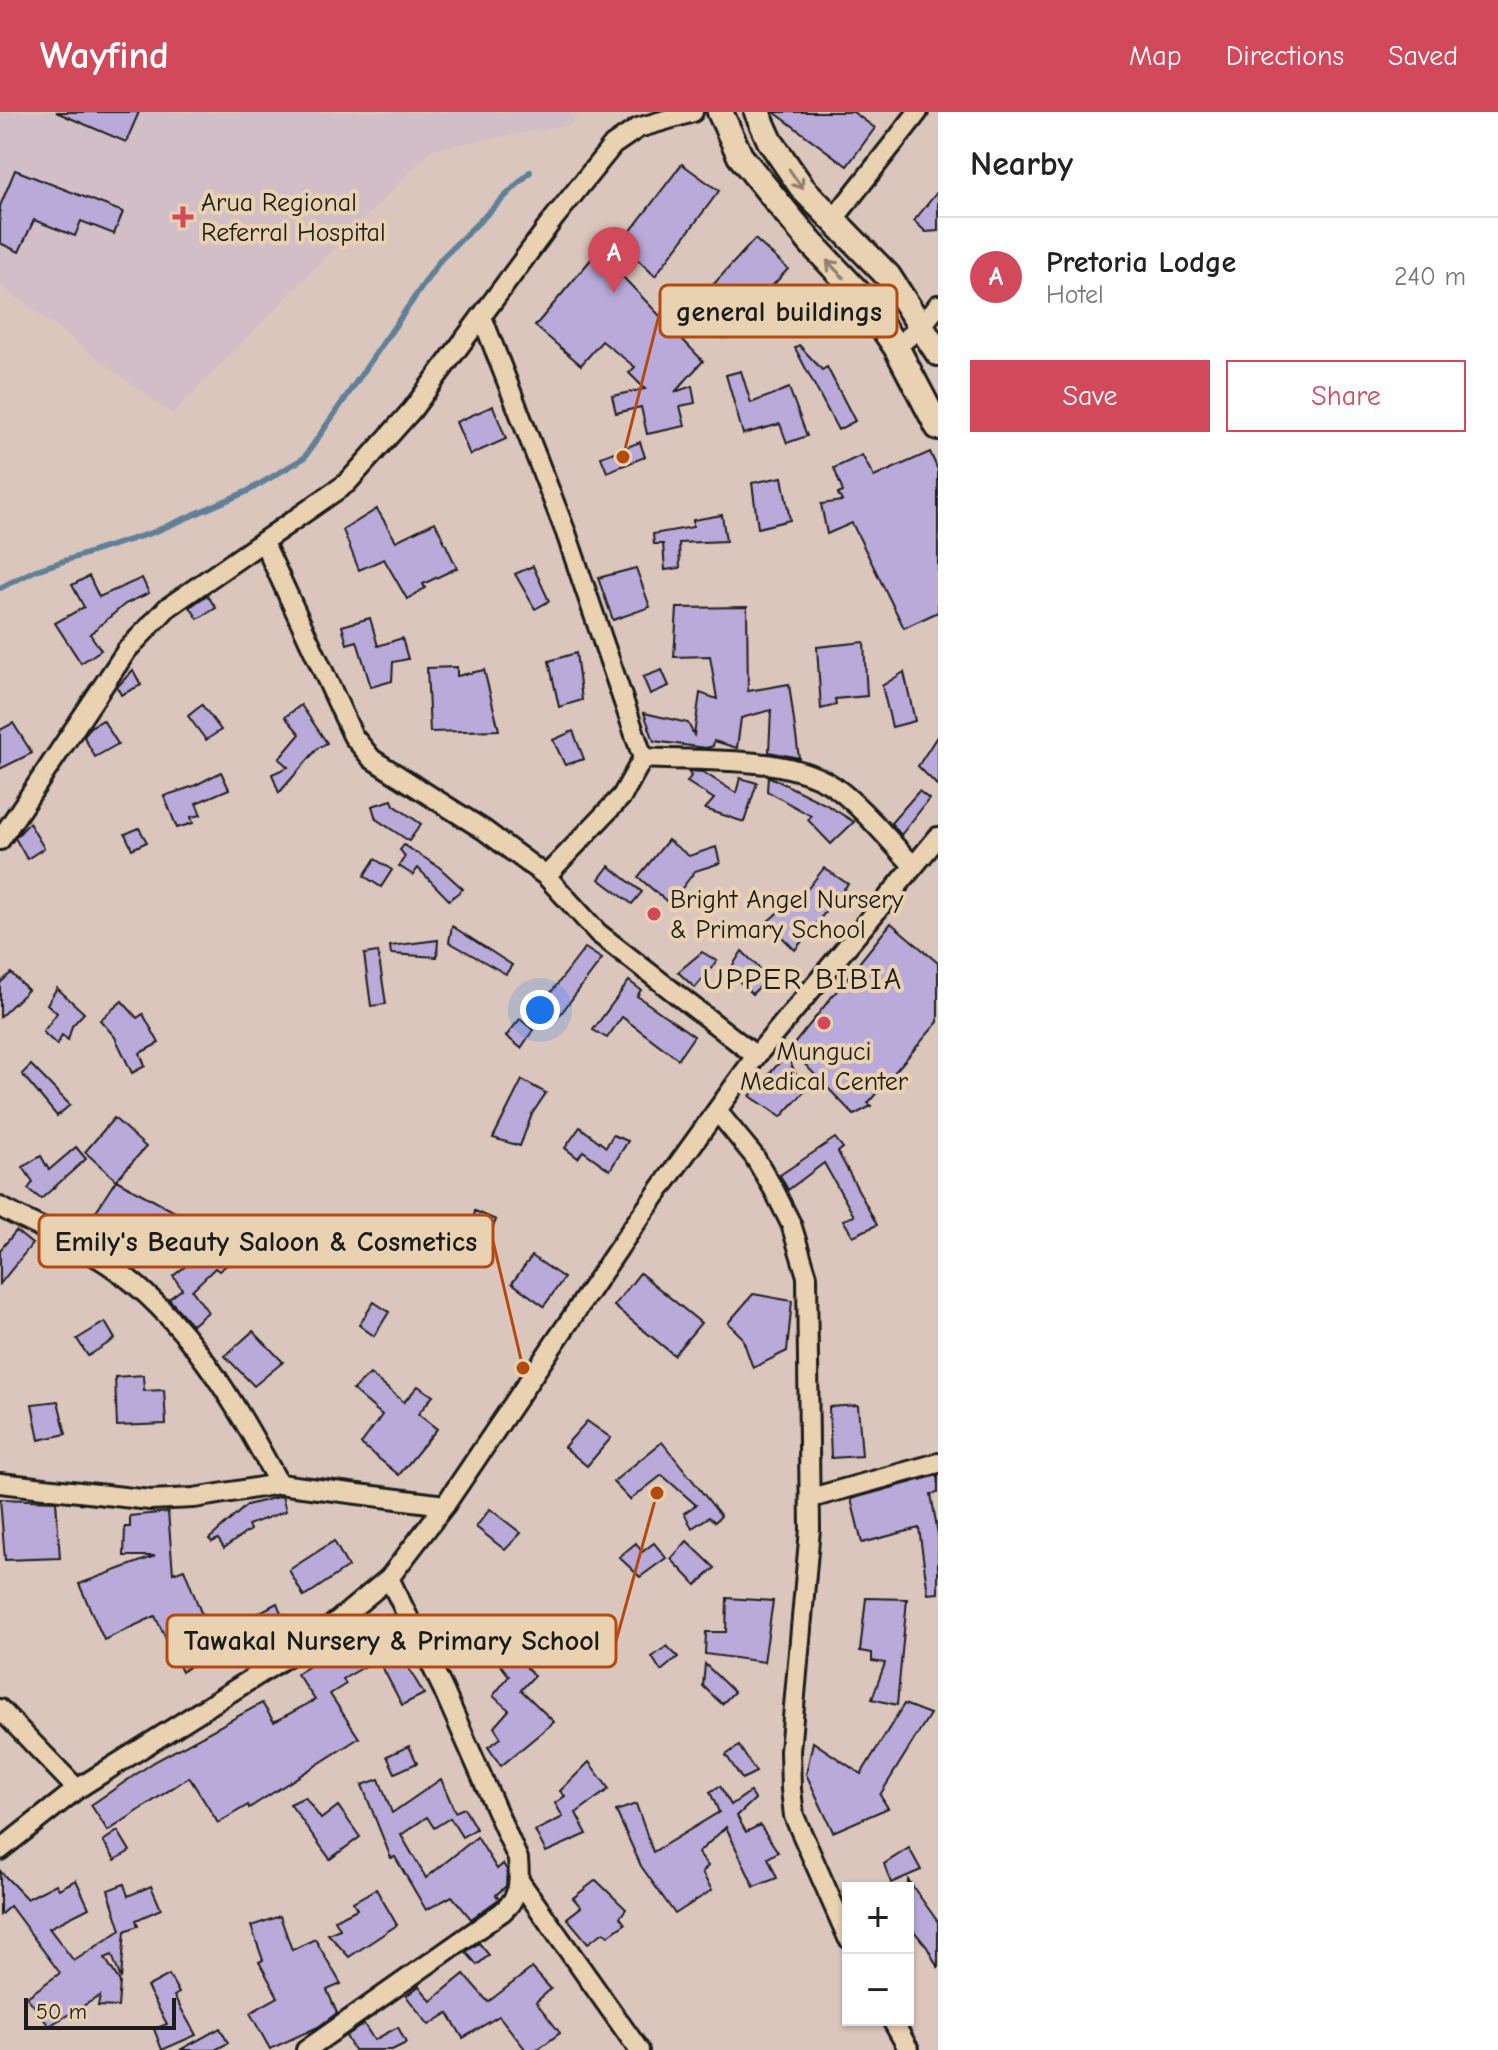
<!DOCTYPE html>
<html lang="en">
<head>
<meta charset="utf-8">
<style>
	body { margin:0; font-family:"Comic Neue",sans-serif; background:#f2f2f2; color:#222 }
	.controls { position:absolute; right:24px; bottom:24px; display:grid; overflow:hidden; border-radius:0px; box-shadow:0 2px 6px #0004 }
	.controls button { width:72px; height:72px; display:grid; place-items:center; padding:0; border:0; border-bottom:2px solid #e0e0e0; background:#fff; color:#222; font:40px sans-serif }
	.scale { position:absolute; left:24px; bottom:20px; width:152px; box-sizing:border-box; padding-left:8px; border:4px solid #1c1c1c; border-top:0; font-size:22px; line-height:28px; white-space:nowrap; color:#1c1c1c; -webkit-text-stroke:6px #e9d2b1; paint-order:stroke }
	.you { position:absolute; left:540px; top:898px; width:28px; height:28px; margin:-20px; border:6px solid #fff; border-radius:50%; background:#1a73e8; box-shadow:0 0 0 12px #1a73e833 }
	.badge { display:grid; place-items:center; width:52px; height:52px; border-radius:50%; background:#d1495b; color:#fff; font-size:26px; font-weight:700 }
	.pin { position:absolute; translate:-50% -66px; filter:drop-shadow(0 2px 4px #0008) }
	.pin::after { content:''; position:absolute; top:42px; width:28px; height:24px; background:inherit; clip-path:polygon(0 0,100% 0,50% 100%) }
	.list { margin:0; padding:0; list-style:none }
	h2 { display:flex; justify-content:space-between; align-items:center; height:104px; margin:0; padding:0 32px; font-size:34px }
	h2 small { font-size:26px; font-weight:400; color:#767676 }
	.list li { display:grid; grid-template-columns:52px 1fr auto; gap:24px; align-items:center; box-sizing:border-box; height:120px; padding:0 32px; border-top:2px solid #e0e0e0 }
	.list b { display:block; font-size:30px; white-space:nowrap }
	.list p { margin:0; font-size:26px; white-space:nowrap; color:#767676 }
	.list em { font-size:26px; font-style:normal; color:#767676 }
	.actions { display:flex; gap:16px; padding:24px 32px }
	.actions a { flex:1; padding:18px 0; border:2px solid #d1495b; border-radius:0px; text-align:center; font-size:28px; color:#d1495b }
	.actions .main { background:#d1495b; color:#fff }
	.map { position:relative; flex:none; width:938px; height:1938px; overflow:hidden }
	header { display:flex; align-items:center; gap:48px; box-sizing:border-box; height:112px; padding:0 40px; background:#d1495b; color:#fff }
	header strong { font-size:38px }
	nav { display:flex; gap:44px; margin-inline-start:auto; font-size:28px }
	main { display:flex }
	aside { flex:1; background:#fff }
	.map>svg:first-child { display:block }
</style>
</head>
<body>
<header>
<strong>Wayfind</strong>
<nav><a>Map</a><a>Directions</a><a>Saved</a></nav>
</header>
<main>
<div class="map">
<svg width="938" height="1938" viewBox="0 0 938 1938">
	<rect width="100%" height="100%" fill="#dbc6bd"/>
	<filter id="ink" filterUnits="userSpaceOnUse"><feTurbulence type="fractalNoise" baseFrequency=".0125" numOctaves="2"/><feDisplacementMap in="SourceGraphic" scale="16" xChannelSelector="R" yChannelSelector="G"/><feConvolveMatrix kernelMatrix="1 2 1 2 8 2 1 2 1" color-interpolation-filters="sRGB"/></filter>
	<g filter="url(#ink)">
		<!-- built -->
		<path fill="#d1bec6" d="M0,0h579l-10,13 -137,24 -260,265 -172,-129z"/>
		<g fill="none" stroke-linecap="round" stroke-linejoin="round">
			<!-- stream -->
			<path stroke="#608098" stroke-width="6" d="M0,476l36,-18 118,-38 94,-41 56,-33 137,-199 89,-87"/>
		</g>
		<!-- building -->
		<g fill="#b9aada" stroke="#1c1c1c" stroke-width="2">
			<path d="M56,0h83l-13,30z"/>
			<path d="M774,0h79l22,16 -28,38z"/>
			<path d="M682,52l37,27 -64,85 -17,-16 -16,16 81,85 -28,31 17,-6 3,17 -15,3 5,20 -38,8 -6,-27 -25,6 -4,-17 33,-7 -16,-16 6,-6 -33,-26 -21,24 -46,-39 58,-69 11,9z"/>
			<path d="M15,58l108,42 -9,22 -33,-13 -6,15 -41,-16 -15,32 -19,-9v-37z"/>
			<path d="M938,79v40l-12,1 -12,-11z"/>
			<path d="M755,127l33,30 -64,69 -33,-29z"/>
			<path d="M799,233l23,25 5,-3 28,54 -17,9 -43,-82z"/>
			<path d="M741,259l10,32 38,-15 18,48 -20,7 -7,-19 -37,10 -17,-59z"/>
			<path d="M493,294l13,33 -36,16 -14,-33z"/>
			<path d="M640,330l5,15 -38,15 -6,-15z"/>
			<path d="M930,340l8,18v142l-34,16 -52,-105 -25,11 -6,-30 21,-3 -4,-7 5,-2 -9,-24 28,-13 12,22z"/>
			<path d="M782,365l8,43 -32,8 -6,-45z"/>
			<path d="M377,397l19,32 39,-19 22,46 -34,16 2,4 -18,11 -23,-40 -25,11 -16,-40z"/>
			<path d="M722,403l4,26 -47,2 1,25 -15,2 -2,-26h-9l-1,-10 40,-7v-7z"/>
			<path d="M533,454l16,35 -14,8 -20,-35z"/>
			<path d="M636,456l14,39 -37,13 -15,-42z"/>
			<path d="M89,464l10,21 43,-19 7,15 -24,11 -35,30 11,16 -20,13 -26,-40 29,-16 -12,-22z"/>
			<path d="M207,483l9,13 -18,11 -8,-12z"/>
			<path d="M747,495l1,84 41,-7 10,74 -30,-6 2,-42 -30,8 -4,30 -23,-7 -1,5 -7,2 -52,-7 -10,-28 44,10 6,12 6,-42 17,6 -7,-43 -36,1 3,-49z"/>
			<path d="M370,506l8,28 24,-8 6,21 -15,3 -1,19 -21,6 -14,-46 -10,3 -5,-18z"/>
			<path d="M864,530l3,54 -32,3 1,6 -15,4 -4,-62z"/>
			<path d="M576,541l6,47 -23,7 -10,-46z"/>
			<path d="M457,555v9l27,-6 15,60 -69,2 -3,-64z"/>
			<path d="M133,558l8,15 -20,10 -4,-8z"/>
			<path d="M662,558l7,16 -19,8 -7,-17z"/>
			<path d="M904,560l11,49 -23,6 -10,-41z"/>
			<path d="M202,593l19,25 -15,10 -18,-24z"/>
			<path d="M301,593l26,38 -9,5 -39,45 -7,-19 16,-7 -9,-8 21,-25 -15,-17z"/>
			<path d="M103,608l15,24 -23,13 -11,-20 6,-10z"/>
			<path d="M13,611l19,30 -32,16v-39z"/>
			<path d="M573,619l11,28 -19,6 -12,-25z"/>
			<path d="M938,623v51l-20,-20z"/>
			<path d="M688,659l15,1 33,21 4,-15 17,5 -13,39 -39,-13 9,-10 -27,-17 4,-6z"/>
			<path d="M221,660l8,17 -33,14 5,12 -10,2 2,6 -16,5 -13,-32 30,-10z"/>
			<path d="M768,664l59,29 27,17 -23,22 -23,-24 3,-4 -44,-25z"/>
			<path d="M919,679l10,8 -28,36 -10,-12z"/>
			<path d="M392,688l2,5 27,19 -12,17 -33,-22 -4,-13z"/>
			<path d="M29,711l15,25 -17,11 -12,-21z"/>
			<path d="M139,716l8,14 -15,7 -7,-15z"/>
			<path d="M668,728l21,16 27,-9 4,16 -25,8 -25,33 -32,-27z"/>
			<path d="M404,733l35,22 24,22 -14,11 -31,-32 -5,7 -14,-9 6,-10 -5,-6z"/>
			<path d="M375,747l17,11 -11,17 -17,-11z"/>
			<path d="M609,754l33,26 -10,12 -33,-25z"/>
			<path d="M824,756l24,16 -53,66 -28,-28 23,-20 4,4z"/>
			<path d="M891,811l47,40v59l-70,81 3,3 -17,9 -64,-66z"/>
			<path d="M452,814l60,39 -6,9 -57,-32z"/>
			<path d="M438,828l-1,17 -46,-3 -1,-8z"/>
			<path d="M585,836l17,11 -49,65 -17,-12z"/>
			<path d="M742,839l27,27 -17,16 -23,-23z"/>
			<path d="M378,840l8,52 -15,2 -7,-52z"/>
			<path d="M702,840l15,9 -22,27 -17,-16z"/>
			<path d="M11,861l17,17 -28,27v-34z"/>
			<path d="M629,869l12,9 -4,6 57,40 -16,23 -56,-42 -15,21 -14,-8z"/>
			<path d="M57,876l27,25 -12,13 -4,14 -6,-5 -5,10 -14,-13 14,-19 -10,-9z"/>
			<path d="M122,889l15,17 6,-4 16,29 -19,10 5,13 -13,7 -17,-36 -15,-17z"/>
			<path d="M520,907l13,11 -12,18 -15,-12z"/>
			<path d="M786,943l19,36 -24,26 -31,-21z"/>
			<path d="M31,953l39,40 -13,11 -35,-42z"/>
			<path d="M522,968l24,13 -14,21 -12,32 -27,-8z"/>
			<path d="M114,1006l32,29 -30,33 -31,-28z"/>
			<path d="M580,1015l26,20 7,-12 15,6 -18,29 -27,-19 -5,7 -13,-10z"/>
			<path d="M835,1026l8,10 -5,4 39,73 -24,11 -10,-16 11,-4 -30,-53 -36,27 -8,-15z"/>
			<path d="M76,1035l10,12 -45,40 -13,-10 5,-7 -10,-15 18,-11 8,14z"/>
			<path d="M116,1068l72,39 -18,24 -44,-29 -13,18 -22,-13z"/>
			<path d="M475,1099l21,9 -9,20 -16,-8z"/>
			<path d="M16,1119l16,13 -32,40v-34z"/>
			<path d="M222,1126l18,17 -21,16 -4,-3 -23,22 16,22 -16,13 -23,-26 13,-10 -9,-13z"/>
			<path d="M532,1144l32,22 -20,28 -32,-23z"/>
			<path d="M640,1161l61,50 -27,32 -60,-49z"/>
			<path d="M753,1182l39,7 -5,50 -34,17 -11,-31 -14,-14z"/>
			<path d="M374,1190l15,10 -15,24 -15,-11z"/>
			<path d="M105,1210l10,17 -27,17 -11,-17z"/>
			<path d="M253,1219l30,31 -29,24 -29,-30z"/>
			<path d="M370,1262l34,28 14,-16 15,10 -15,18 19,15 -38,46 -38,-31 21,-29 -29,-25z"/>
			<path d="M143,1263l1,16 20,-1 2,34 -49,2 -2,-49z"/>
			<path d="M58,1289l8,33 -27,6 -7,-36z"/>
			<path d="M858,1293l4,51 -31,2 -2,-51z"/>
			<path d="M587,1309l24,17 -24,28 -23,-19z"/>
			<path d="M662,1330l59,74 -6,6 -6,-5 -17,11 -8,-15 12,-8 -34,-30 -32,25 -17,-18z"/>
			<path d="M938,1363v18l-7,1 7,40v59l-10,1 -9,-66 -57,15 -11,-44z"/>
			<path d="M282,1384l4,15 -38,14 2,5 -26,18 -6,-9 -6,3 -3,-3 38,-34z"/>
			<path d="M0,1387l56,2 4,57 -55,2z"/>
			<path d="M490,1397l31,24 -16,17 -29,-23z"/>
			<path d="M168,1400l5,61 11,-4 30,77 -32,26 -27,-56 -51,24 -25,-56 76,-28h-31l1,-29h5v-11z"/>
			<path d="M334,1429l14,26 -44,30 -15,-27z"/>
			<path d="M687,1429l28,27 -19,17 -25,-26z"/>
			<path d="M636,1431l6,9 12,-9 12,15 -26,19 -21,-20z"/>
			<path d="M727,1486l46,3 -9,61 -59,-8 1,-22h20z"/>
			<path d="M866,1486l41,1 -10,106 -25,-6 13,-36 -13,-2v-8l-12,-2z"/>
			<path d="M277,1491l6,15 -44,18 -5,-10z"/>
			<path d="M386,1519l38,63 -22,11 -24,-46 -35,20 3,5 -16,10 29,44 -110,70 -1,-3 -30,18 -29,-46 -81,54 -17,-26 63,-43 108,-59 12,19 41,-22 -18,-26 30,-19 5,7z"/>
			<path d="M509,1534l25,30 -13,14 33,32 -53,44 -13,-19 13,-9 -7,-11 15,-17 -16,-14 16,-20 -13,-17z"/>
			<path d="M667,1534l11,11 -17,14 -9,-14z"/>
			<path d="M705,1552l29,28 -12,12 -19,-18z"/>
			<path d="M904,1592l26,10 -50,81 8,13 -55,24 -27,-58 7,-32 48,32z"/>
			<path d="M409,1634l8,17 -22,10 -8,-17z"/>
			<path d="M739,1634l17,26 -14,7 -16,-24z"/>
			<path d="M589,1650l20,27 -33,24 11,21 -41,18 -11,-21 28,-14 -8,-14 10,-7 -5,-5z"/>
			<path d="M379,1667l13,34 49,-34 14,33 9,-4 12,21 -14,8 -12,-19 -16,10 -7,-11 -26,18 25,43 51,-41 20,32 6,-5 4,6 -1,16 -10,9 3,4 -28,20 -19,-23 -26,14 -31,-53 -4,1 -29,-73z"/>
			<path d="M720,1674l11,19 19,-13 5,7 -18,17 9,16 14,-7 18,27 -10,6 9,20 -23,9 -28,-60 -28,26 10,13 -6,7 10,17 -37,24 -34,-48 -25,-55 20,-7 17,48 66,-40 -9,-20z"/>
			<path d="M305,1685l16,22 17,-13 22,31 -30,22 -40,-55z"/>
			<path d="M118,1719l12,20 -15,9 -12,-19z"/>
			<path d="M909,1736l12,22 -30,13 -7,-19z"/>
			<path d="M0,1759l27,28 29,-15 3,5 17,-9 13,28 -40,20 25,33 47,-31 -13,-40 16,-6 4,12 23,-10 10,23 -25,11 2,6 -13,5 -4,48 -9,-24 -7,3 15,24 -2,25 -20,-1 2,-10 -51,30 -22,-29 33,-24 -50,-67 -10,9z"/>
			<path d="M596,1768l30,29 -6,8 5,7 -17,12 -4,-4 -16,11 -21,-25 14,-11 -8,-9z"/>
			<path d="M908,1768l30,42v46l-11,-21 -19,-23z"/>
			<path d="M376,1777l21,36 -48,32 -21,-23 12,-5 -5,-9 22,-11 -4,-7z"/>
			<path d="M280,1804l12,34 23,-11 26,45 -14,6 10,23 -19,14 -48,22 -20,-36 28,-16 -19,-35 4,-2 -12,-34z"/>
			<path d="M479,1831l10,12 -12,10 -11,-13z"/>
			<path d="M532,1856l19,21 -15,13 24,31 -23,17h-11l-27,-34 -36,22 -15,-25 -19,12 -23,-29 13,-10 12,15 33,-27 24,28z"/>
			<path d="M169,1863l10,18 -5,3 22,39 -34,15 -8,-21 13,-5 -20,-37z"/>
			<path d="M364,1912l10,16 24,-13 8,16 -14,7h-38l-8,-14z"/>
			<path d="M220,1916l8,15 -13,7h-35z"/>
		</g>
		<g fill="none" stroke-linecap="round" stroke-linejoin="round">
			<defs>
				<g id="minor">
					<path d="M834,107l84,-107"/>
					<path d="M482,205l84,216 77,225 -21,38 -76,80"/>
					<path d="M896,235l26,-21 16,-21"/>
					<path d="M264,431l89,193 19,23 112,71 62,46 52,57 158,123"/>
					<path d="M643,646c58,4 150,-5 197,33 27,21 49,50 73,74"/>
					<path d="M0,728l127,-190 40,-42 180,-125 65,-73 143,-193 58,-72 25,-17 55,-16"/>
					<path d="M717,999l37,45 20,34 17,34 16,52 3,253 -20,222 1,38 3,27 54,122"/>
					<path d="M0,1095c35,19 75,35 108,57 79,53 127,139 171,220"/>
					<path d="M0,1371l150,17 44,-2 85,-14 166,21"/>
					<path d="M811,1386l127,-35"/>
					<path d="M0,1597l77,80"/>
					<path d="M0,1738l77,-61 241,-152 71,-59 56,-73 188,-278 123,-171 182,-219"/>
					<path d="M520,1770l119,168"/>
					<path d="M892,1908l17,30"/>
					<path d="M306,1938l196,-138c18,-15 18,-30 16,-53l-75,-170 -54,-111"/>
				</g>
				<g id="secondary">
					<path d="M720,0l20,44 71,87 51,54 34,50 42,80"/>
					<path d="M757,0l13,29 33,48 85,87 50,77"/>
				</g>
			</defs>
			<!-- minor casing -->
			<use href="#minor" stroke="#1c1c1c" stroke-width="24"/>
			<!-- secondary casing -->
			<use href="#secondary" stroke="#1c1c1c" stroke-width="30"/>
			<!-- minor -->
			<use href="#minor" stroke="#e9d2b1" stroke-width="18"/>
			<!-- secondary -->
			<use href="#secondary" stroke="#e9d2b1" stroke-width="24"/>
		</g>
		<!-- one-way arrows -->
		<defs><path id="oneway-shaft" d="M-6 0H5M1.5-3L5.5 0L1.5 3" fill="none" stroke-width="1.6" stroke-linecap="round" stroke-linejoin="round" transform="scale(2)"/></defs>
		<g stroke="#8d806e">
			<use href="#oneway-shaft" transform="translate(796 67) rotate(55)"/>
			<use href="#oneway-shaft" transform="translate(835 157) rotate(-134)"/>
		</g>
	</g>
	<!-- markers -->
	<g fill="#d1495b" stroke="#e9d2b1" stroke-width="3">
		<path d="M179 93h8v8h8v8h-8v8h-8v-8h-8v-8h8z"/>
		<circle cx="654" cy="802" r="8"/>
		<circle cx="824" cy="911" r="8"/>
	</g>
	<g text-anchor="middle" stroke-width="8" stroke-linejoin="round" paint-order="stroke">
		<!-- poi labels -->
		<g font-size="26" fill="#1c1c1c" stroke="#e9d2b1" text-anchor="start">
			<text x="201" y="99">Arua Regional<tspan x="201" dy="30">Referral Hospital</tspan></text>
			<text x="670" y="796">Bright Angel Nursery<tspan x="670" dy="30">&amp; Primary School</tspan></text>
			<text x="824" y="948" text-anchor="middle">Munguci<tspan x="824" dy="30">Medical Center</tspan></text>
		</g>
		<!-- quarter labels -->
		<g font-size="30" letter-spacing="2" fill="#1c1c1c" stroke="#e9d2b1">
			<text x="803" y="877">UPPER BIBIA</text>
		</g>
	</g>
	<!-- callouts -->
	<path fill="none" stroke="#b54a10" stroke-width="3" d="M623 345L660 199M523 1256L493 1129M657 1381L616 1529"/>
	<g fill="#b54a10" stroke="#e9d2b1" stroke-width="3">
		<circle cx="623" cy="345" r="8"/>
		<circle cx="523" cy="1256" r="8"/>
		<circle cx="657" cy="1381" r="8"/>
	</g>
	<g fill="#e9d2b1" stroke="#b54a10" stroke-width="3">
		<rect x="660" y="173" width="237" height="52" rx="8"/>
		<rect x="39" y="1103" width="454" height="52" rx="8"/>
		<rect x="167" y="1503" width="449" height="52" rx="8"/>
	</g>
	<g font-size="28" text-anchor="middle" font-weight="bold" fill="#1c1c1c">
		<text x="779" y="209">general buildings</text>
		<text x="266" y="1139">Emily's Beauty Saloon &amp; Cosmetics</text>
		<text x="392" y="1538">Tawakal Nursery &amp; Primary School</text>
	</g>
</svg>
<div class="controls">
<button>+</button>
<button>−</button>
</div>
<div class="scale">50 m</div>
<div class="you"></div>
<div class="pin badge" style="left:614px;top:181px">A</div>
</div>
<aside>
<h2>Nearby<small></small></h2>
<ul class="list">
<li><span class="badge">A</span><div><b>Pretoria Lodge</b><p>Hotel</p></div><em>240 m</em></li>
</ul>
<div class="actions"><a class="main">Save</a><a>Share</a></div>
</aside>
</main>
</body>
</html>
